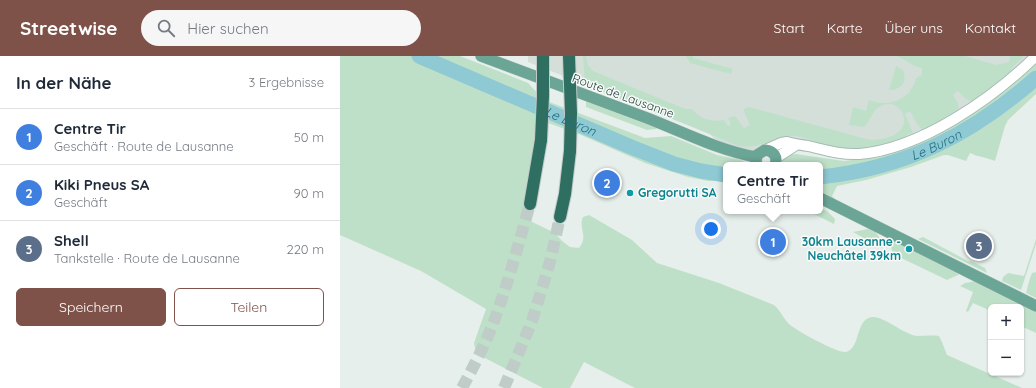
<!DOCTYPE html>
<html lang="de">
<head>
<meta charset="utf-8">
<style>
	body { margin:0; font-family:Quicksand,sans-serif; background:#f6f6f7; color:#1f2937 }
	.controls { position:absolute; right:12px; bottom:12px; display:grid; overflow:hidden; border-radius:6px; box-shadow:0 1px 3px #0004 }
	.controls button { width:36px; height:36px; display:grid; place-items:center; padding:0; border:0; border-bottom:1px solid #e0e1e3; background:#fff; color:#1f2937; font:20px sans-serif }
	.you { position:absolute; left:371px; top:173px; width:14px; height:14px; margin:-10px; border:3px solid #fff; border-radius:50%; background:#1a73e8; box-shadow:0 0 0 6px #1a73e833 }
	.badge { display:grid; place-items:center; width:26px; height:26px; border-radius:50%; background:#7f5249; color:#fff; font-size:13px; font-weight:700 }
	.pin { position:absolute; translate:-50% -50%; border:2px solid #fff; box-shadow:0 1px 4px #0006 }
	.popup { position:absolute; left:383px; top:106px; width:100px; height:52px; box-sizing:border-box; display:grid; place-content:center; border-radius:6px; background:#fff; filter:drop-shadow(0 1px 3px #0005); font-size:13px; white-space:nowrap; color:#747a83 }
	.popup b { font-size:15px; color:#1f2937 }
	.popup::after { content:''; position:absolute; left:50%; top:100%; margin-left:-8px; border:8px solid transparent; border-top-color:#fff }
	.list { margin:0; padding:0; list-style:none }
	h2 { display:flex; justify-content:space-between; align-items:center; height:52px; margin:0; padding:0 16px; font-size:17px }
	h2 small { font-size:13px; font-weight:400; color:#747a83 }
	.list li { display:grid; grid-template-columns:26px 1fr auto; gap:12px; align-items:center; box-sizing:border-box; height:56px; padding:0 16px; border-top:1px solid #e0e1e3 }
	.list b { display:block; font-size:15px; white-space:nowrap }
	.list p { margin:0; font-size:13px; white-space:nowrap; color:#747a83 }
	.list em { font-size:13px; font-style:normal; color:#747a83 }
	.actions { display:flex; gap:8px; padding:12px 16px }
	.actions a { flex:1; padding:9px 0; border:1px solid #7f5249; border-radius:6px; text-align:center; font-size:14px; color:#7f5249 }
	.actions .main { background:#7f5249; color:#fff }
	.icon { flex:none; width:22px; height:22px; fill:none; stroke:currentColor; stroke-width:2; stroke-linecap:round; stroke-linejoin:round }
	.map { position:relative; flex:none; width:696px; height:332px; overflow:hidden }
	header { display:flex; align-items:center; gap:24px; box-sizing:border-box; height:56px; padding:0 20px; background:#7f5249; color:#fff }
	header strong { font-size:19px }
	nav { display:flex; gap:22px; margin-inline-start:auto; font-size:14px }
	.search { width:280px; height:36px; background:#f6f6f7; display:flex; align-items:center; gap:10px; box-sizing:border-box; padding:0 14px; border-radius:22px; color:#747a83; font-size:15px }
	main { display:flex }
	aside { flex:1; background:#fff }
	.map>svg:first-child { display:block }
</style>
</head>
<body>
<header>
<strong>Streetwise</strong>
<div class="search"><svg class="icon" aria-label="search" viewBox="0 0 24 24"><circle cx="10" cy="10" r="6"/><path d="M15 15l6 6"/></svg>Hier suchen</div>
<nav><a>Start</a><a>Karte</a><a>Über uns</a><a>Kontakt</a></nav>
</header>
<main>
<aside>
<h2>In der Nähe<small>3 Ergebnisse</small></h2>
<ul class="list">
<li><span class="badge" style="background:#3f7fe0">1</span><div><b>Centre Tir</b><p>Geschäft · Route de Lausanne</p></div><em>50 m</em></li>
<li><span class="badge" style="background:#3f7fe0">2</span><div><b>Kiki Pneus SA</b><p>Geschäft</p></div><em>90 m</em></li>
<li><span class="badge" style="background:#5c6f8a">3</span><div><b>Shell</b><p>Tankstelle · Route de Lausanne</p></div><em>220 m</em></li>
</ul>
<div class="actions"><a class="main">Speichern</a><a>Teilen</a></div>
</aside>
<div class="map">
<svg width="696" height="332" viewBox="0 0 696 332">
	<rect width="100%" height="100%" fill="#e6efeb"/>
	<!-- built -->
	<path fill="#d4dfda" d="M188,0h508l-104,76 -62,20 -74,-7 -37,7 -35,-3 -14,-15 -182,-72z"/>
	<!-- green -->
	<g fill="#bfe0c8">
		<path d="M0,0h120l68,27 16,17 101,38 26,-2 46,19 24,5 9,5h-24v15l-18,1 -20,-4 -43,-14 -64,-28 -38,-14 -13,83 -4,15 29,14 7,8 8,6 9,1c10,-12 -1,-19 4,-31l6,-2 43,25 25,23 62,20 55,22c7,6 9,13 15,19 6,6 50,30 57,28 15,-4 9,-33 26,-35 12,-1 31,17 45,19 7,0 15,-1 22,0l3,6 5,13 75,33h-387l-51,-26 -14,26h-27l-60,-31c-6,-4 -8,-7 -9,-14l12,-34 -65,-38 -81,-36z"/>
		<path d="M243,0h3l2,9 5,6 85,35 8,3h6c10,11 19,13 32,11l4,6 3,-2 -3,-6 5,-2 3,1 8,11 6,-3 -6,-13v-3l5,-2 121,33c54,-1 33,-46 11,-34 -8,3 -10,14 -17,21l-15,-2 4,-18 13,4 3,-11c4,1 9,3 13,3 17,1 30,-9 34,-25l6,-3v-7c-10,-1 -16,-9 -26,-12h69l31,9 13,-3 1,-6h14l-12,12 -2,7 -38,27 -6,-3 -8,-8 -5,4 4,6 2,9 -34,20h-3l-5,-6 -7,-13 -5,3 8,19c-8,1 -7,5 -13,7 -15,5 -35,10 -51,8 -5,0 -11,0 -16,-1 -14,-3 -29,-12 -44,-11 -19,2 -30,14 -51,10l-55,-23 -98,-38z"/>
		<path d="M346,0h7v2l40,11 -2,5 -41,-11z"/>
		<path d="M696,5v33l-28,26 -3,6 -10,35c-9,-4 -17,-4 -25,-8l-4,8 -18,-6h-4l-33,12 -45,13 -29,6 -5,10 3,3v2l-15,-8v-28h-40l1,-5 7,-5 8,-1 48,7 22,-3 27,-7 59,-26 39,-24 25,-20z"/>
		<path d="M556,10l7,4c5,12 -2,20 -14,20z"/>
		<path d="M246,45l71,27 -1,1 -9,1 -61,-23z"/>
		<path d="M480,152l7,3 8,8 -1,5 -26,-13h12z"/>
		<path d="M528,173c10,2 13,10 14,19l-29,-16z"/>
		<path d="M548,181l71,35 -1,3 -11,5 -54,-26z"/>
		<path d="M583,181l45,24h3l14,7 2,5 -69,-34z"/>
		<path d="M696,183v5l-15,46 -19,-9 1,-4 5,-4 16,3z"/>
		<path d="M696,216v26l-10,-5 4,-15 2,-5z"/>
		<path d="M637,225l59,30v22l-15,-7v-19h-30v4l-18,-8 -5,9 -2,-1 7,-19 -13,-6 5,-3z"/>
	</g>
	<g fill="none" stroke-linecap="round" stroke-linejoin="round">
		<!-- river -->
		<g stroke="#8ec9d4" stroke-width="15">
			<path id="s1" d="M79,0l212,91 43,17 27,7 25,4"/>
			<path id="s2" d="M480,121c86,-9 151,-42 216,-99"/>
		</g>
		<!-- highway-tunnel -->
		<g stroke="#bfccc8" stroke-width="12" stroke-dasharray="12 6" stroke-linecap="butt">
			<path d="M122,332c14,-26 28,-53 37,-81 12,-34 21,-69 31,-103"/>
			<path d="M164,332l28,-67 18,-59 10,-45"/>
		</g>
		<defs>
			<g id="secondary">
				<path d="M425,94l16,-7 6,-1c7,2 14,3 21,4 17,4 33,9 51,8 62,-5 134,-56 177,-98"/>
				<path d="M436,102l20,-13"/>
			</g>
			<g id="primary">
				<path d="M141,0c55,21 111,41 166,62 36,14 71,32 109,39"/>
				<path d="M417,109l-1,-4 1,-6 8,-5c9,1 13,7 10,15"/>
				<path d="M480,142l216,108"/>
			</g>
			<g id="highway">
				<path d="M190,148l11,-64"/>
				<path d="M220,161l5,-23 5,-43"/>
			</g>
		</defs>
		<!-- secondary casing -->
		<use href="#secondary" stroke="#a4bbb3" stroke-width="12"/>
		<!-- primary casing -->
		<use href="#primary" stroke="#c2cac8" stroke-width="12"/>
		<!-- highway casing -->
		<use href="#highway" stroke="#c2cac8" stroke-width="14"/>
		<!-- secondary -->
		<use href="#secondary" stroke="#fff" stroke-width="10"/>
		<!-- primary -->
		<use href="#primary" stroke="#6aa596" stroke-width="11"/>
		<!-- highway -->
		<use href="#highway" stroke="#2f6f62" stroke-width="12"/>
		<defs>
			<g id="highway-bridge">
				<path d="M229,0l2,57 -1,38"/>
				<path d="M201,84l2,-44v-40"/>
			</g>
		</defs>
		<!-- highway-bridge casing -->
		<use href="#highway-bridge" stroke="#c2cac8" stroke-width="14" stroke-linecap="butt"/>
		<!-- highway-bridge -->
		<use href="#highway-bridge" stroke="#2f6f62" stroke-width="12"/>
	</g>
	<!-- markers -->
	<g fill="#0f9aa8" stroke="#f7fbf9" stroke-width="1.5">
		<circle cx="290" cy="137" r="4"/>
		<circle cx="569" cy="193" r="4"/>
	</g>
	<g text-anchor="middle" stroke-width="3" stroke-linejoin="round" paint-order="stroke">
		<!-- street labels -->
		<g font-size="12" fill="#24423a" stroke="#f7fbf9">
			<text transform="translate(283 40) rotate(20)" y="4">Route de Lausanne</text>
		</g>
		<!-- culture labels -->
		<g font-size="12" font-weight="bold" fill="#0d838f" stroke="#f7fbf9" text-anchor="start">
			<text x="298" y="141">Gregorutti SA</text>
			<text x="561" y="190" text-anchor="end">30km Lausanne -<tspan x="561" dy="14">Neuchâtel 39km</tspan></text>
		</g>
		<!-- water labels -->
		<g font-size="13" font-style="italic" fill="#1c6f80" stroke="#f7fbf9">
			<text dy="5" stroke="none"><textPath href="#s1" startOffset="165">Le Buron</textPath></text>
			<text dy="5" stroke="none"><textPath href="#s2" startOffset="121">Le Buron</textPath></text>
		</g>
	</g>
</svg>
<div class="controls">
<button>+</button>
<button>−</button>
</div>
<div class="you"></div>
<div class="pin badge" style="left:433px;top:186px;background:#3f7fe0">1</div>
<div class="popup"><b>Centre Tir</b>Geschäft</div>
<div class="pin badge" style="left:267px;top:127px;background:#3f7fe0">2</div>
<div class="pin badge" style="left:639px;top:190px;background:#5c6f8a">3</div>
</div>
</main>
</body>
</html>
